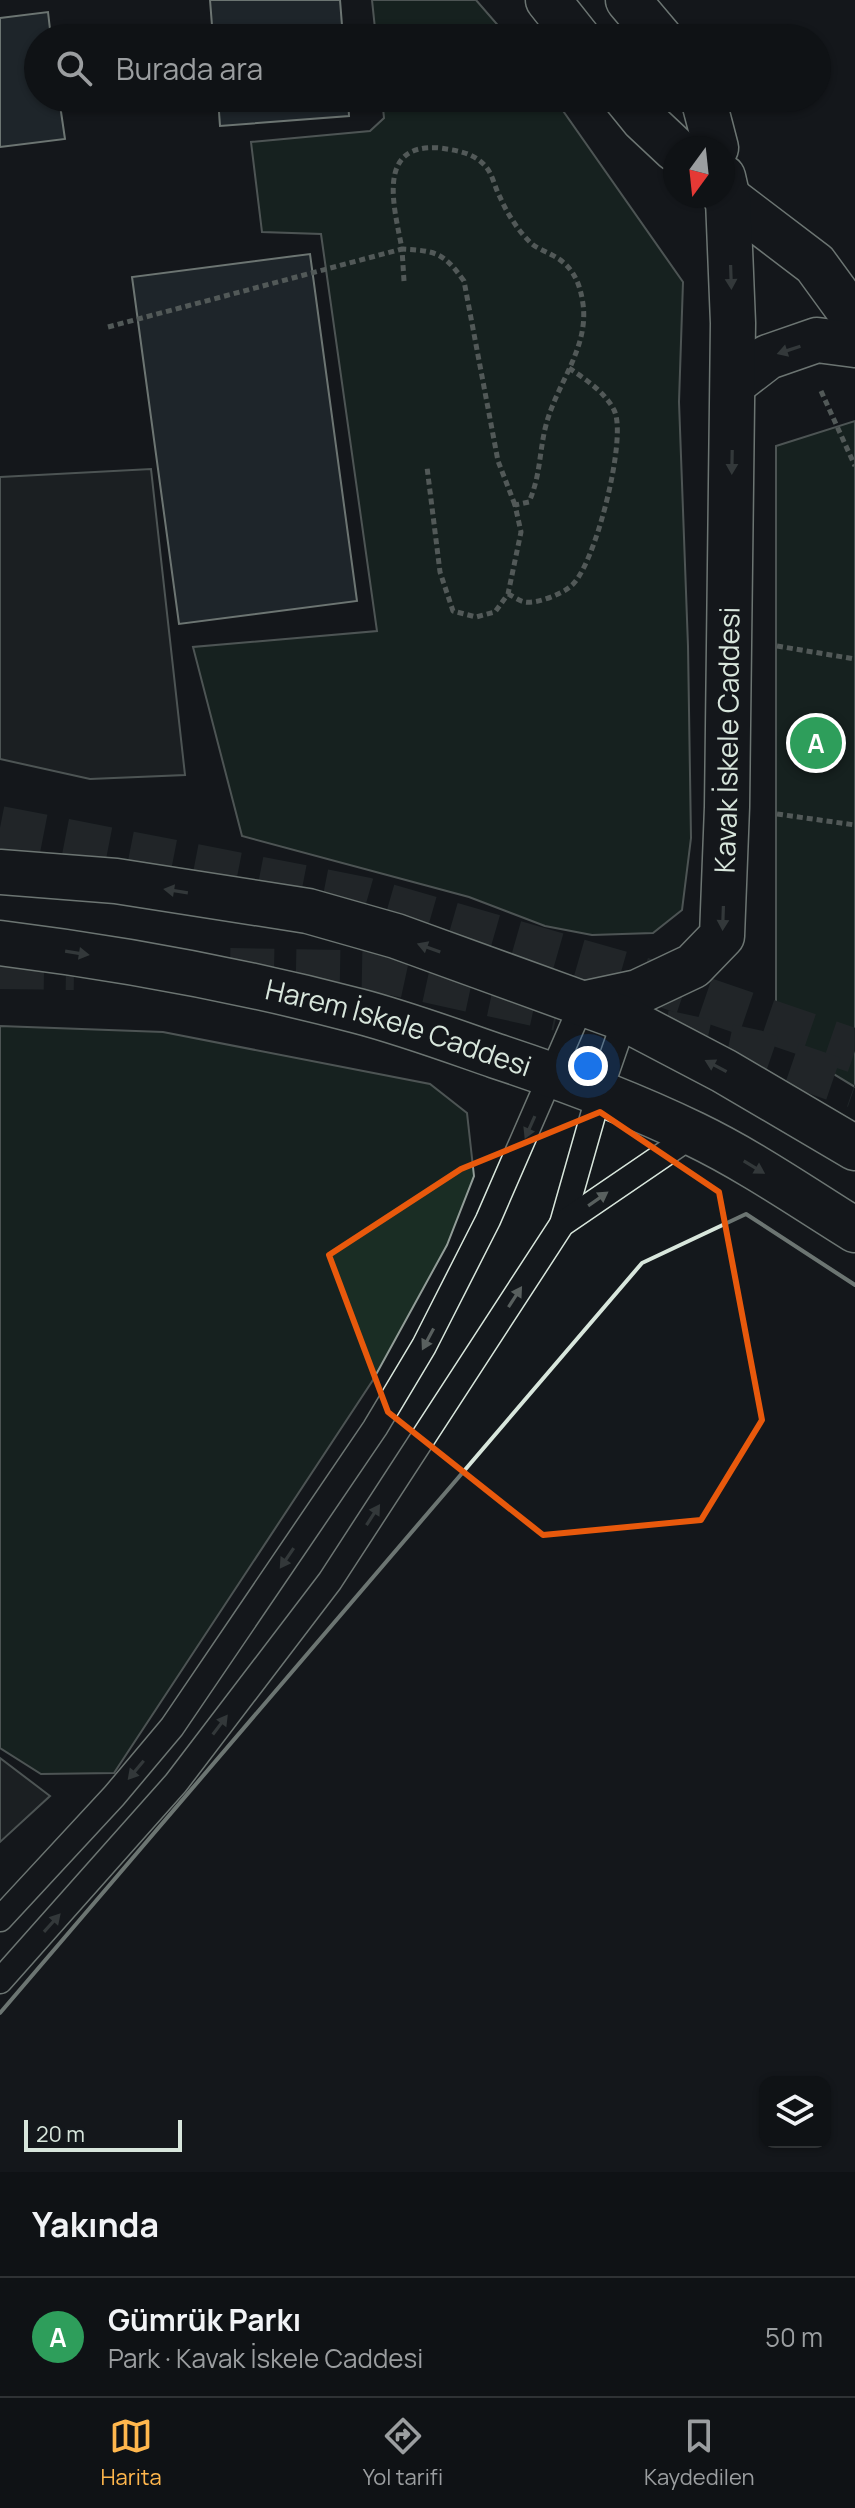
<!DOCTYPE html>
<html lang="tr">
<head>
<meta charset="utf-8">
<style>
	body { margin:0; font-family:Manrope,sans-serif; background:#1d2022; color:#f1f3f6 }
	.controls { position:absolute; right:24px; bottom:24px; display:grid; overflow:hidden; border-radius:16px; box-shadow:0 2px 6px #0004 }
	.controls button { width:72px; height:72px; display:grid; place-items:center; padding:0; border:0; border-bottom:2px solid #2f3234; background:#0f1215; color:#f1f3f6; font:40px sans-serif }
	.compass { position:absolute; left:663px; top:136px; width:72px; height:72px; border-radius:50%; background:#0f1215; box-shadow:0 2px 6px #0004; rotate:195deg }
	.scale { position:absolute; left:24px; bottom:20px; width:158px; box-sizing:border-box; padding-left:8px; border:4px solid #d8e6dc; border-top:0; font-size:22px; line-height:28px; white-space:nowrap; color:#d8e6dc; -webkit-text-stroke:6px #14181c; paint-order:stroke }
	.you { position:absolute; left:588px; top:1066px; width:28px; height:28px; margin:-20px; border:6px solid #fff; border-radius:50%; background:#1a73e8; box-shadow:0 0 0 12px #1a73e833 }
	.badge { display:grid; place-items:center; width:52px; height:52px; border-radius:50%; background:#ffb74d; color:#fff; font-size:26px; font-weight:700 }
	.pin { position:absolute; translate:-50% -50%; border:4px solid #fff; box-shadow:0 2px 8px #0006 }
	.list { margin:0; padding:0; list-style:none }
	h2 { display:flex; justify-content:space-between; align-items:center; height:104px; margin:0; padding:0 32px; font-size:34px }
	h2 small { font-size:26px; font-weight:400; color:#9b9ea0 }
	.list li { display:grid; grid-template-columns:52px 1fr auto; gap:24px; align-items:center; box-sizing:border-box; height:120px; padding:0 32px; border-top:2px solid #2f3234 }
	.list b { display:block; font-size:30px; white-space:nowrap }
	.list p { margin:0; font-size:26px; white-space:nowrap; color:#9b9ea0 }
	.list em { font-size:26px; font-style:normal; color:#9b9ea0 }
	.icon { flex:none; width:44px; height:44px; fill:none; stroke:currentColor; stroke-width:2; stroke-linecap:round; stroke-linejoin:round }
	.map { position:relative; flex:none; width:855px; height:2172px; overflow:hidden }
	.search { position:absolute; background:#0f1215; box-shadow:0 2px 6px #0004; left:24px; right:24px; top:24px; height:88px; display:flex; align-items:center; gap:20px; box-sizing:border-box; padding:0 28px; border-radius:44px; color:#9b9ea0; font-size:30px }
	.sheet { height:224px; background:#0f1215 }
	nav { display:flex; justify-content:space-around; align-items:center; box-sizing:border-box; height:112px; border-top:2px solid #2f3234; background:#0f1215; font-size:22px; color:#9b9ea0 }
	nav a { display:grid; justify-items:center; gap:4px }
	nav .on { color:#ffb74d }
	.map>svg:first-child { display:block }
</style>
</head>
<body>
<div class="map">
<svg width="855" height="2172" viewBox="0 0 855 2172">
	<rect width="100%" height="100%" fill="#14181c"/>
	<!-- green -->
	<g fill="#1a2d24" stroke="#939e99" stroke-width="2">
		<path d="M372,0h104l33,38h-133z"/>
		<path d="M382,98h172l129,184 -4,120 9,244 3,192 -9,72 -29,23 -61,2 -47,-9 -76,-29 -227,-61 -49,-189 184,-16 -56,-397 -59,-2 -11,-90 119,-11 14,-13z"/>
		<path d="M855,421v666l-79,-48v-593z"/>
		<path d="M0,1026l163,6 267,52 37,29 7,63 -27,69 -74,135 -259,393 -73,1 -41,-26z"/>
	</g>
	<!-- parking -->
	<g fill="#24282b" stroke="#939e99" stroke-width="2">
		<path d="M151,469l34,306 -95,4 -90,-20v-282z"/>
		<path d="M0,1758l50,38 -50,46z"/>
	</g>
	<!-- building -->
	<g fill="#2c363c" stroke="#d8e6dc" stroke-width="2">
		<path d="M210,0h130l3,38h-130z"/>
		<path d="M48,12l3,26h-13v60h21l6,41 -65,8v-129z"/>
		<path d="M218,98h130l1,18 -129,10z"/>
		<path d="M310,254l47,347 -178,23 -47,-347z"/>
	</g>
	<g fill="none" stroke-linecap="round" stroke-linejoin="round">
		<!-- highway-tunnel -->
		<g stroke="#313739" stroke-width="44" stroke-dasharray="44 22" stroke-linecap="butt">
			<path d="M0,828l364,71 302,87 189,65"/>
			<path d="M0,967l74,1"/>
			<path d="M230,970l162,3 166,36"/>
			<path d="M664,1032l92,20 99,34"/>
		</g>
		<defs>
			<g id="lane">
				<path d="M562,1224l37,-130 26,-75"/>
				<path d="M0,1919l114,-123 58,-69 203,-299 49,-82 64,-126 94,-216"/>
				<path d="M0,1981l176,-198 154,-202 232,-357 132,-90"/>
			</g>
			<g id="secondary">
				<path d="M548,0l30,38"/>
				<path d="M628,0l32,38"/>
				<path d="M626,98l17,21 32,30"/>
				<path d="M703,98l13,50"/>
				<path d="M723,194l92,70 40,55"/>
				<path d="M733,384l35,-27 49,-17 38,5"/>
				<path id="s1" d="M582,1004l56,-12 55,-26 29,-30 5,-129 6,-484 -5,-124 -5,-22"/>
			</g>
			<g id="highway">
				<path d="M0,872l116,9 192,30 88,25 229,83 99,52 131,77"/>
				<path id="s2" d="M0,943c121,15 240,37 358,68 46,12 92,29 138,45 67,22 134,47 198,78 56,27 108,63 161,96"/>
			</g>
		</defs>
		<!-- lane casing -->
		<use href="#lane" stroke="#d8e6dc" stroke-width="27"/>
		<!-- secondary casing -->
		<use href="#secondary" stroke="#d8e6dc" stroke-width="47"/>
		<!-- highway casing -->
		<use href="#highway" stroke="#d8e6dc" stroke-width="47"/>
		<!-- path -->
		<g stroke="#9da8a2" stroke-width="5" stroke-dasharray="6 4" stroke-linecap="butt">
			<path d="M404,281l-2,-32c34,2 41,3 62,32l34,180 17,44"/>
			<path d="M108,327l294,-78c-7,-39 -28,-107 38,-101 14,2 29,4 40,13 13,10 13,23 20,36 7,16 18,34 31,46 5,5 14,8 21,12 20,10 28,27 31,49 6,44 -26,79 -37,121 -7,27 -5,49 -17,77l-14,3 6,27 -13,62 -13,18 -19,5 -23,-6 -13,-39 -13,-105"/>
			<path d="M821,391l34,75"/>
			<path d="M508,594c5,2 11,7 17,8 12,2 37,-8 46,-16 24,-19 57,-150 43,-176 -9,-18 -29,-31 -45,-42"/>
			<path d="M777,646l78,13"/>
			<path d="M777,814l78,11"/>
		</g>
		<!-- lane -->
		<use href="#lane" stroke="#14181c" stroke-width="24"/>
		<!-- secondary -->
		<use href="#secondary" stroke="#14181c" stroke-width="44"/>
		<!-- highway -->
		<use href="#highway" stroke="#14181c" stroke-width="44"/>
		<!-- wall -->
		<path stroke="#d8e6dc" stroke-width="4" d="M0,2013l642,-750 104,-49 109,71"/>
	</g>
	<!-- one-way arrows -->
	<defs><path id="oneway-solid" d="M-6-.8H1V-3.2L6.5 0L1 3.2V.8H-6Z" transform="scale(2)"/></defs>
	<g fill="#59605f">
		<use href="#oneway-solid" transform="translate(731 277) rotate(88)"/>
		<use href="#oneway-solid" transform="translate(789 350) rotate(162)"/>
		<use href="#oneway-solid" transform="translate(732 462) rotate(91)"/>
		<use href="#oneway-solid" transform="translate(176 891) rotate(-171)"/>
		<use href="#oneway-solid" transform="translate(723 918) rotate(92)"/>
		<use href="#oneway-solid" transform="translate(429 948) rotate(-160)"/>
		<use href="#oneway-solid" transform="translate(77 953) rotate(9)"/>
		<use href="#oneway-solid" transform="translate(716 1066) rotate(-152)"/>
		<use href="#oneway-solid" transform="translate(530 1127) rotate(114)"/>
		<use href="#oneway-solid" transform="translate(754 1167) rotate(31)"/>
		<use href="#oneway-solid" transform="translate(598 1199) rotate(-35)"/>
		<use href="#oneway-solid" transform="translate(515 1297) rotate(-57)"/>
		<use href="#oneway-solid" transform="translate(428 1339) rotate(118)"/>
		<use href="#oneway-solid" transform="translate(373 1515) rotate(-57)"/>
		<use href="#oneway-solid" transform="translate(287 1558) rotate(124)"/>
		<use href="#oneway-solid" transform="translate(220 1725) rotate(-53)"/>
		<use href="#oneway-solid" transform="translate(136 1770) rotate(130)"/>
		<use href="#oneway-solid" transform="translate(52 1923) rotate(-48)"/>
	</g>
	<!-- marked area -->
	<path d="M0 0H855V2172H0ZM600,1112l119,80 43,228 -61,100 -158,15 -155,-123 -59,-157 132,-86z" fill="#14181c" fill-opacity=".55" fill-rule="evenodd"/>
	<path fill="none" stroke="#e8590c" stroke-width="6" stroke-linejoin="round" d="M600,1112l119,80 43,228 -61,100 -158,15 -155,-123 -59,-157 132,-86z"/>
	<g text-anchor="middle" stroke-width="6" stroke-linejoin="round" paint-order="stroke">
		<!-- street labels -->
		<g font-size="28" fill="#d8e6dc" stroke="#14181c">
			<text dy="10" stroke="none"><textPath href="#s1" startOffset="356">Kavak İskele Caddesi</textPath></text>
			<text dy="10" stroke="none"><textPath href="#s2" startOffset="408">Harem İskele Caddesi</textPath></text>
		</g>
	</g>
</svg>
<div class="controls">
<button><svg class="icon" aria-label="layers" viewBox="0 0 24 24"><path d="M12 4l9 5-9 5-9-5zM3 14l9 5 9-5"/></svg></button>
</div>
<svg class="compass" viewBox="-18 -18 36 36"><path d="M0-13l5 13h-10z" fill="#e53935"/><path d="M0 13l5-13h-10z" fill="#9b9ea0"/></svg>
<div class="scale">20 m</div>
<div class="you"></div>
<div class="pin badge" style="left:816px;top:743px;background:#2e9e5b">A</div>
<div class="search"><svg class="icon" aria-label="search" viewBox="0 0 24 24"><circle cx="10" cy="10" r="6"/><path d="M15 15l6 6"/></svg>Burada ara</div>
</div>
<section class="sheet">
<h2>Yakında<small></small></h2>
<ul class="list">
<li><span class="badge" style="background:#2e9e5b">A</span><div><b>Gümrük Parkı</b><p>Park · Kavak İskele Caddesi</p></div><em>50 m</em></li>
</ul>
</section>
<nav>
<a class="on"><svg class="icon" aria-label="map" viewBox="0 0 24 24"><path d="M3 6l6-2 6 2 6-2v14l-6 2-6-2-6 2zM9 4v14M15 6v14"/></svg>Harita</a>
<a><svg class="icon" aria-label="directions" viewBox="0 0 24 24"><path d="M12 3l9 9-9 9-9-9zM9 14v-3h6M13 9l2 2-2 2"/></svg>Yol tarifi</a>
<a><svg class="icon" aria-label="saved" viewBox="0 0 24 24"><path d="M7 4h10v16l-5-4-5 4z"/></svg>Kaydedilen</a>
</nav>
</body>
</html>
